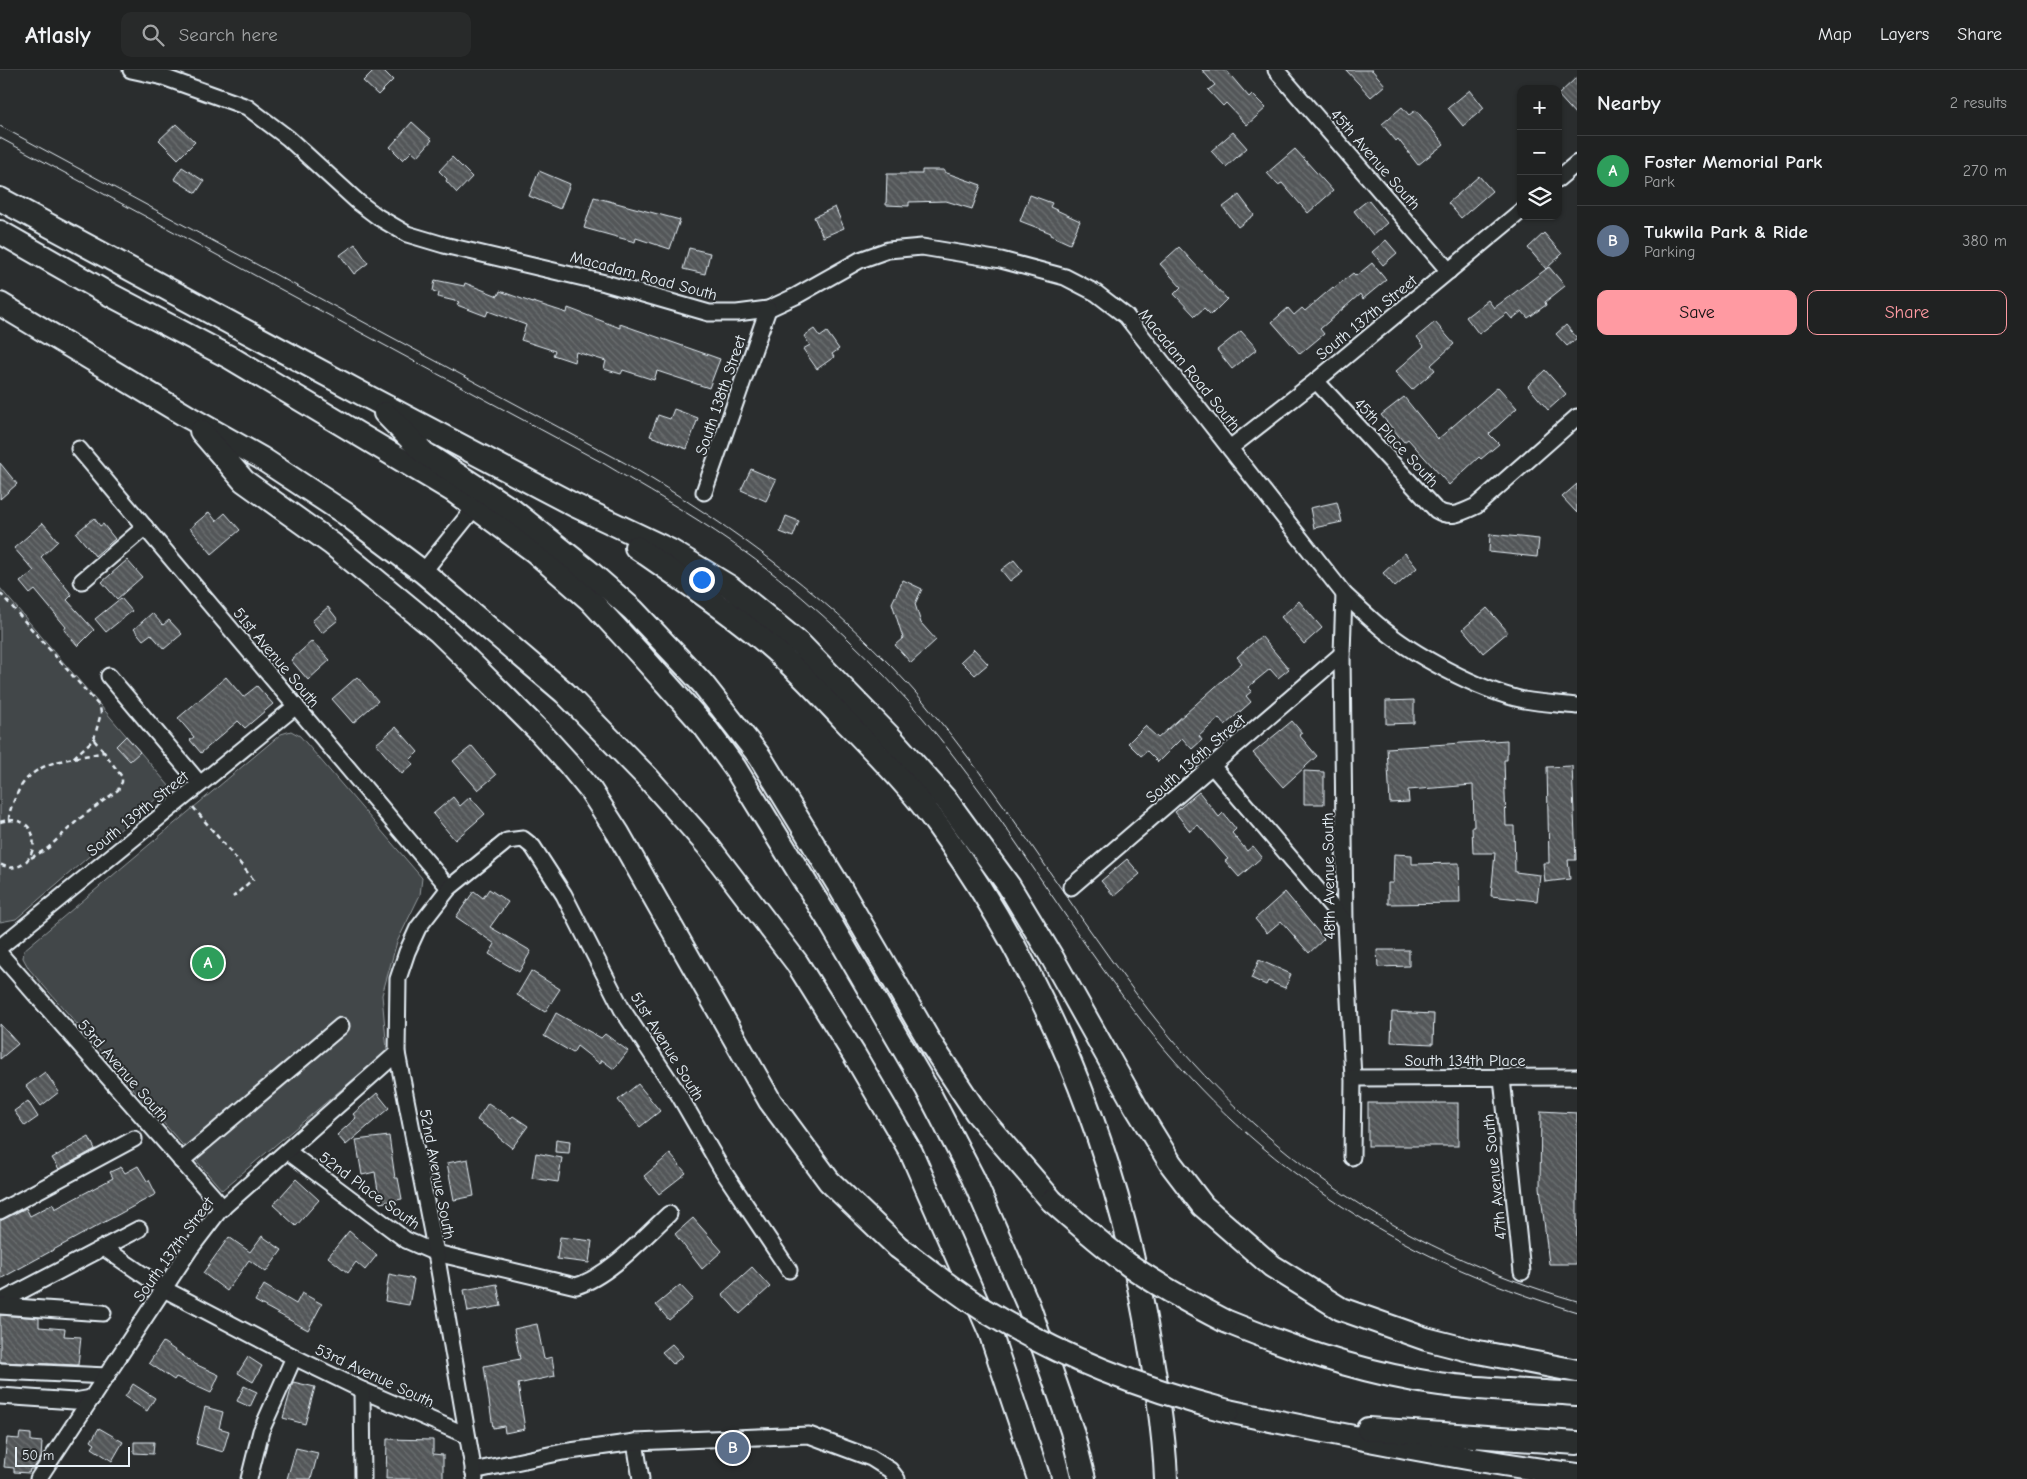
<!DOCTYPE html>
<html lang="en">
<head>
<meta charset="utf-8">
<style>
	body { margin:0; font-family:"Comic Neue",sans-serif; background:#282a2a; color:#f1f3f6 }
	.controls { position:absolute; right:15px; top:15px; display:grid; overflow:hidden; border-radius:10px; box-shadow:0 1px 4px #0004 }
	.controls button { width:45px; height:45px; display:grid; place-items:center; padding:0; border:0; border-bottom:1px solid #3d3f40; background:#202222; color:#f1f3f6; font:25px sans-serif }
	.scale { position:absolute; left:15px; bottom:12px; width:115px; box-sizing:border-box; padding-left:5px; border:2px solid #e8f1f8; border-top:0; font-size:14px; line-height:18px; white-space:nowrap; color:#e8f1f8; -webkit-text-stroke:4px #2a2d2e; paint-order:stroke }
	.you { position:absolute; left:701px; top:509px; width:18px; height:18px; margin:-12px; border:4px solid #fff; border-radius:50%; background:#1a73e8; box-shadow:0 0 0 8px #1a73e833 }
	.badge { display:grid; place-items:center; width:32px; height:32px; border-radius:50%; background:#ff9aa2; color:#fff; font-size:16px; font-weight:700 }
	.pin { position:absolute; translate:-50% -50%; border:2px solid #fff; box-shadow:0 1px 5px #0006 }
	.list { margin:0; padding:0; list-style:none }
	h2 { display:flex; justify-content:space-between; align-items:center; height:65px; margin:0; padding:0 20px; font-size:21px }
	h2 small { font-size:16px; font-weight:400; color:#a2a4a5 }
	.list li { display:grid; grid-template-columns:32px 1fr auto; gap:15px; align-items:center; box-sizing:border-box; height:70px; padding:0 20px; border-top:1px solid #3d3f40 }
	.list b { display:block; font-size:19px; white-space:nowrap }
	.list p { margin:0; font-size:16px; white-space:nowrap; color:#a2a4a5 }
	.list em { font-size:16px; font-style:normal; color:#a2a4a5 }
	.actions { display:flex; gap:10px; padding:15px 20px }
	.actions a { flex:1; padding:11px 0; border:1px solid #ff9aa2; border-radius:10px; text-align:center; font-size:18px; color:#ff9aa2 }
	.actions .main { background:#ff9aa2; color:#111 }
	.icon { flex:none; width:28px; height:28px; fill:none; stroke:currentColor; stroke-width:2; stroke-linecap:round; stroke-linejoin:round }
	.map { position:relative; flex:none; width:1577px; height:1409px; overflow:hidden }
	header { display:flex; align-items:center; gap:30px; box-sizing:border-box; height:70px; padding:0 25px; background:#202222; border-bottom:1px solid #3d3f40 }
	header strong { font-size:24px }
	nav { display:flex; gap:28px; margin-inline-start:auto; font-size:18px }
	.search { width:350px; height:45px; background:#282a2a; display:flex; align-items:center; gap:12px; box-sizing:border-box; padding:0 18px; border-radius:10px; color:#a2a4a5; font-size:19px }
	main { display:flex }
	aside { flex:1; background:#202222 }
	.map>svg:first-child { display:block }
</style>
</head>
<body>
<header>
<strong>Atlasly</strong>
<div class="search"><svg class="icon" aria-label="search" viewBox="0 0 24 24"><circle cx="10" cy="10" r="6"/><path d="M15 15l6 6"/></svg>Search here</div>
<nav><a>Map</a><a>Layers</a><a>Share</a></nav>
</header>
<main>
<div class="map">
<svg width="1577" height="1409" viewBox="0 0 1577 1409">
	<defs>
		<pattern id="building-back-hatch" width="6" height="6" patternUnits="userSpaceOnUse" patternTransform="scale(1.25)"><rect width="6" height="6" fill="#535759"/><path d="M-1 5l2 2M0 0l6 6M5-1l2 2" fill="none" stroke="#6c7072"/></pattern>
	</defs>
	<rect width="100%" height="100%" fill="#2a2d2e"/>
	<filter id="ink" filterUnits="userSpaceOnUse"><feTurbulence type="fractalNoise" baseFrequency=".02" numOctaves="2"/><feDisplacementMap in="SourceGraphic" scale="10" xChannelSelector="R" yChannelSelector="G"/><feConvolveMatrix kernelMatrix="1 2 1 2 8 2 1 2 1" color-interpolation-filters="sRGB"/></filter>
	<g filter="url(#ink)">
		<!-- park -->
		<g fill="#424648" stroke="#959ca0">
			<path d="M0,518l170,199 -154,132 -16,3z"/>
			<path d="M291,661l9,5 122,142 -2,17 -23,47 -15,53 5,56 -165,139 -193,-221 -6,-11 1,-8 257,-216z"/>
		</g>
		<!-- building -->
		<g fill="url(#building-back-hatch)" stroke="#e8f1f8">
			<path d="M374,0h9l10,10 -15,15 -15,-14z"/>
			<path d="M1202,0h24l23,27 3,-3 14,14 -19,17 -21,-22 -3,3 -15,-16 7,-5z"/>
			<path d="M1346,0h26l13,15 -14,12z"/>
			<path d="M1577,7v39l-19,-21z"/>
			<path d="M1470,20l14,18 -21,18 -15,-18z"/>
			<path d="M1402,37l7,8 7,-5 28,34 -26,21 -20,-26 -2,2 -14,-17z"/>
			<path d="M412,52l20,18 -14,16 -6,-5 -9,9 -13,-13z"/>
			<path d="M176,54l19,18 -17,17 -19,-19z"/>
			<path d="M1233,62l14,16 -21,19 -15,-16z"/>
			<path d="M1295,79l38,42 -25,22 -26,-30 -4,2 -11,-12z"/>
			<path d="M452,87l20,20 -15,16 -11,-12 1,-2 -8,-8z"/>
			<path d="M182,97l22,14 -8,12 -22,-14z"/>
			<path d="M922,100h22v2l37,13 -9,24 -26,-8 -37,1v4l-23,-1 1,-31h35z"/>
			<path d="M539,101l31,13 -10,25 -31,-13z"/>
			<path d="M1479,106l13,15 -31,27 -13,-15z"/>
			<path d="M1030,125l22,8 -2,4 30,14 -10,23 -20,-9 1,-2 -31,-12z"/>
			<path d="M1239,125l15,20 -16,12 -15,-20z"/>
			<path d="M594,127l86,23 -10,29 -34,-11 -1,4 -51,-14z"/>
			<path d="M1368,130l19,23 -14,12 -19,-24z"/>
			<path d="M835,137l9,21 -21,9 -9,-20z"/>
			<path d="M1544,163l18,21 -16,15 -18,-21z"/>
			<path d="M1386,170l11,13 -14,12 -11,-13z"/>
			<path d="M355,174l13,19 -14,11 -14,-19z"/>
			<path d="M1179,177l48,52 -16,16 -7,-7 -9,8 -21,-22 7,-7 -21,-23z"/>
			<path d="M689,178l21,5 -5,21 -22,-5z"/>
			<path d="M1372,193l14,17 -23,19 -3,-5 -40,35 4,5 -24,20 -28,-32 16,-14 6,7 8,-7 3,3 28,-24 1,1 19,-15 3,3z"/>
			<path d="M1549,197l16,19 -20,16 1,3 -18,13 -6,-7 -10,8 -5,-6 -28,21 -13,-17 22,-17 6,8z"/>
			<path d="M435,210l29,6 1,-3 33,13 2,-5 33,12v-1l34,11 1,-5 52,20v-4l100,35 -11,29 -52,-17 -3,9 -31,-10 -2,4 -17,-5 2,-8 -30,-9 -2,10 -21,-7 2,-4 -34,-11 5,-15 -38,-14 -2,5 -29,-11 2,-3 -21,-5 1,-4 -6,-2z"/>
			<path d="M1435,252l19,22 -23,21 4,5 -23,20 -17,-18 29,-26 -7,-9z"/>
			<path d="M1566,255l11,13 -10,8 -11,-12z"/>
			<path d="M814,259l6,8 7,-5 12,17 -7,5 2,3 -17,12 -14,-20 7,-4 -6,-9z"/>
			<path d="M1241,261l16,18 -25,20 -15,-19z"/>
			<path d="M1545,300l21,24 -18,16 -20,-24z"/>
			<path d="M1498,317l19,21 -28,26 10,10 -18,15 -2,-2 -30,28 -41,-46 -4,3 -23,-27 23,-18 34,42z"/>
			<path d="M674,339l24,9 -11,31 -37,-13 8,-21 12,4z"/>
			<path d="M0,393l17,21 -17,15z"/>
			<path d="M751,399l25,11 -10,21 -25,-11z"/>
			<path d="M1577,414v29l-15,-16z"/>
			<path d="M1337,432l5,20 -28,6 -4,-20z"/>
			<path d="M209,442l7,9 9,-8 15,17 -28,24 -22,-26z"/>
			<path d="M786,446l13,5 -6,16 -13,-5z"/>
			<path d="M94,448l6,8 3,-2 12,15 -20,17 -19,-23z"/>
			<path d="M43,453l15,18 -17,16 31,38 -5,5 27,30 -16,16 -14,-16 2,-3 -31,-37 -5,4 -10,-12 14,-11 -20,-23z"/>
			<path d="M1490,464l49,5 -2,18 -48,-5z"/>
			<path d="M1405,483l12,15 -22,19 -12,-14z"/>
			<path d="M127,490l15,17 -25,22 -15,-17z"/>
			<path d="M1014,490l9,11 -13,10 -9,-11z"/>
			<path d="M903,510l19,9 -7,15 6,19 15,17 -25,23 -16,-18 8,-7 -11,-35z"/>
			<path d="M121,528l11,13 -26,21 -11,-13z"/>
			<path d="M1299,531l23,27 -18,16 -23,-27z"/>
			<path d="M328,537l10,13 -16,13 -10,-12z"/>
			<path d="M1487,538l21,24 -25,21 -20,-24z"/>
			<path d="M152,543l11,12 6,-5 13,14 -18,15 -13,-15 -8,6 -9,-11z"/>
			<path d="M1261,566l28,33 -11,9 -8,-9 -22,18 4,4 -6,5 5,6 -26,23 -6,-7 -20,18 3,4 -10,9 -10,-11 -24,24 -11,-11 -6,5 -13,-13 17,-17 13,12 84,-75 -5,-6z"/>
			<path d="M312,571l18,19 -22,20 -17,-20z"/>
			<path d="M974,579l14,15 -13,11 -14,-14z"/>
			<path d="M226,607l17,20 14,-11 16,18 -28,24 -7,-7 -37,32 -11,-13 4,-3 -16,-19z"/>
			<path d="M357,607l21,24 -25,22 -21,-24z"/>
			<path d="M1414,630v23l-28,1v-23z"/>
			<path d="M1292,651l10,12 -3,2 18,21 -34,31 -30,-34z"/>
			<path d="M396,657l22,25 -8,8 3,4 -11,10 -26,-30z"/>
			<path d="M126,666l14,16 -10,9 -14,-15z"/>
			<path d="M1507,670v20h-3l2,66h8l1,46 25,3 -3,26 -46,-5 4,-43h-22l-1,-26h2l-1,-42 -65,5 1,12 -19,1 -3,-55z"/>
			<path d="M472,676l24,29 -18,15 -25,-29z"/>
			<path d="M1572,696l4,94h-8l2,19 -25,3 -2,-19h6l-2,-96z"/>
			<path d="M1304,701l20,1v32h-20z"/>
			<path d="M1199,722l20,25 4,-4 13,16 -4,4 15,18 6,-5 9,11 -23,20 -14,-16 3,-2 -30,-34 -8,6 -15,-19z"/>
			<path d="M453,727l7,9 10,-9 15,17 -30,26 -22,-26z"/>
			<path d="M1394,784l18,1v9l47,-1 1,40 -72,1v-21h5z"/>
			<path d="M1127,789l13,15 -26,22 -13,-15z"/>
			<path d="M489,819l19,13 -18,25 41,24 -12,21 -30,-18 6,-10 -39,-27 18,-26 9,7z"/>
			<path d="M1285,822l39,47 -15,14 -28,-32 -14,12 -12,-14z"/>
			<path d="M1377,880h32v16l-31,1z"/>
			<path d="M1259,890l32,14 -6,14 -17,-7 -2,4 -15,-7z"/>
			<path d="M531,901l29,18 -15,23 -28,-17z"/>
			<path d="M1392,942l42,2 -1,30 -42,-2z"/>
			<path d="M556,943l45,25 4,-4 23,17 -14,18 -12,-9 -2,4 -23,-18 -4,7 -29,-17z"/>
			<path d="M0,954l18,20 -18,15z"/>
			<path d="M45,1002l14,20 -18,14 -15,-20z"/>
			<path d="M638,1014l22,27 -20,16 -22,-27z"/>
			<path d="M377,1023l12,15 -43,37 -9,-10 19,-17 -3,-4z"/>
			<path d="M28,1031l10,16 -13,9 -11,-15z"/>
			<path d="M488,1033l23,15 2,-2 15,10 -16,22 -14,-11 1,-2 -22,-15z"/>
			<rect x="1368" y="1033" width="90" height="43"/>
			<path d="M1541,1041l36,2v151h-28l-9,-77z"/>
			<path d="M389,1066l6,42h3l4,21 -22,4 -5,-31 -13,3 -6,-35z"/>
			<path d="M89,1067l6,12 -36,20 -7,-11z"/>
			<path d="M556,1069l14,2 -1,12 -14,-1z"/>
			<path d="M536,1083l26,5 -4,24 -26,-4z"/>
			<path d="M670,1084l16,19 -27,21 -15,-18z"/>
			<path d="M468,1089l6,37 -20,4 -7,-37z"/>
			<path d="M138,1096l9,15 2,-1 7,14 -156,85v-58l26,-13 4,8 23,-12 2,5 58,-31 -3,-6 11,-5 4,6z"/>
			<path d="M296,1109l23,21 -23,26 -23,-21z"/>
			<path d="M693,1148l29,33 -20,18 -27,-35z"/>
			<path d="M349,1161l28,24 -12,15 -9,-8 -8,11 -20,-16z"/>
			<path d="M262,1166l20,14 -16,22 -17,-12 -22,31 -24,-18 26,-36 21,15z"/>
			<path d="M560,1167l32,4 -3,22 -32,-4z"/>
			<path d="M752,1197l18,20 -30,27 -18,-20z"/>
			<path d="M389,1204l25,5 -5,26 -24,-4z"/>
			<path d="M497,1214l4,22 -33,6 -4,-22z"/>
			<path d="M264,1215l32,19 6,-11 20,11 -14,26 -53,-29z"/>
			<path d="M680,1215l13,14 -24,21 -13,-15z"/>
			<path d="M0,1245l39,3v9l26,2 -1,7 17,1 -3,28 -78,-3z"/>
			<path d="M537,1254l7,35 8,-2 3,19 -37,8 7,45 -20,4 -1,-7 -11,2 -9,-62 36,-7 -6,-30z"/>
			<path d="M163,1272l32,22 24,11 -8,18 -35,-16 -2,3 -25,-17z"/>
			<path d="M672,1274l11,12 -10,8 -11,-12z"/>
			<path d="M248,1287l14,9 -9,16 -15,-9z"/>
			<path d="M293,1312l22,5 -10,37 -22,-6z"/>
			<path d="M133,1314l22,14 -8,13 -22,-14z"/>
			<path d="M244,1316l13,6 -7,15 -13,-6z"/>
			<path d="M205,1337l18,5 -4,16 10,3 -6,21 -27,-8z"/>
			<path d="M99,1358l24,14 -11,19 -20,-13 3,-4 -4,-3z"/>
			<path d="M20,1363l11,1v7l11,1 -1,16 -8,11h-3l-1,4 -15,-1v-4l-10,-1 3,-29 12,1z"/>
			<path d="M387,1369l46,1v14l10,1v24h-57z"/>
			<path d="M134,1372h20l-1,12 -19,-1z"/>
			<path d="M296,1378l22,5 -7,26h-24z"/>
		</g>
		<g fill="none" stroke-linecap="round" stroke-linejoin="round">
			<defs>
				<g id="minor">
					<path d="M131,0l32,7 84,30 41,31 70,64 20,15 29,17 37,11 161,38 104,30h28l31,-4 28,-13 64,-36 28,-10 34,-3 79,13 64,17 31,16 30,23 218,278c11,10 22,21 34,31 33,29 102,66 146,75 17,3 35,4 53,6"/>
					<path d="M1276,0l173,201"/>
					<path d="M1558,109l19,-16"/>
					<path d="M1316,311l120,129c15,9 25,3 40,-4l101,-89"/>
					<path d="M1230,378l86,-67 205,-170"/>
					<path d="M79,379l370,439"/>
					<path d="M704,422l64,-183"/>
					<path d="M423,502l52,-65"/>
					<path d="M82,511l63,-54"/>
					<path d="M1344,524l-2,60 3,268 8,156 -1,79"/>
					<path d="M109,606l91,108"/>
					<path d="M1213,697l132,155"/>
					<path d="M1071,817l271,-233"/>
					<path d="M0,877l296,-241"/>
					<path d="M0,884l223,254"/>
					<path d="M1353,1008l224,-1"/>
					<path d="M1502,1008l20,194"/>
					<path d="M287,1081l119,89 30,13 140,33c32,-9 67,-48 93,-72"/>
					<path d="M181,1091l160,-135"/>
					<path d="M0,1141l134,-72"/>
					<path d="M104,1178l60,41 130,68 68,33 104,45"/>
					<path d="M0,1232l139,-73"/>
					<path d="M0,1236l103,7"/>
					<path d="M0,1301l107,5"/>
					<path d="M362,1320l1,89"/>
					<path d="M0,1326l74,5 18,-3"/>
					<path d="M635,1372l6,37"/>
					<path d="M473,1401l90,-19 72,-10 174,-7 62,23 19,12 7,9"/>
					<path d="M38,1409l152,-230 29,-38 178,-158"/>
					<path d="M249,1409l12,-48 33,-74"/>
					<path d="M475,1409l-39,-226 -39,-200 1,-74 9,-27 11,-24 31,-40 58,-47 16,-2 10,8 31,48 58,114 57,86 42,73 68,102"/>
				</g>
				<g id="highway">
					<path d="M0,129l370,199 204,107 97,46 59,36 71,58 92,95 54,61 62,85 44,73 83,148 35,57 32,42 69,60 69,43 85,30 47,12 104,20"/>
					<path d="M0,162l107,61 124,65 221,132 82,61 56,49 50,54 65,73 30,41 96,156 96,165 46,89 56,129 43,124 12,48"/>
					<path d="M0,234l190,114 71,40 85,56 77,58 142,121 83,85 60,68 89,117 58,93 56,96 79,180 49,147"/>
					<path d="M385,343l39,40 88,57 80,64 41,36 69,73 58,74 79,129 92,158 45,68 76,89"/>
					<path d="M201,361l43,50 88,63 107,88 34,33 66,66 30,33 22,27 27,42 152,268 59,80 69,66"/>
					<path d="M636,477c42,29 83,57 122,89 32,26 60,56 88,86 32,33 66,67 93,105 105,146 174,314 206,491 9,51 19,110 21,161"/>
					<path d="M1225,1251c62,25 123,47 189,59 53,10 109,10 163,14"/>
					<path d="M1228,1341c116,25 232,48 349,64"/>
					<path d="M1368,1359l209,14"/>
				</g>
			</defs>
			<!-- minor casing -->
			<use href="#minor" stroke="#e8f1f8" stroke-width="19"/>
			<!-- highway casing -->
			<use href="#highway" stroke="#e8f1f8" stroke-width="26"/>
			<!-- path -->
			<g stroke="#e8f1f8" stroke-width="2.5" stroke-dasharray="5 4" stroke-linecap="butt">
				<path d="M0,523l100,114 1,6 -7,26 -22,20"/>
				<path d="M94,670l10,12"/>
				<path d="M193,737l60,72 -20,18"/>
				<path d="M9,750c0,-10 4,-17 8,-26 15,-35 54,-34 87,-42l18,25v5l-4,8 -39,29 -31,29 -19,11"/>
				<path d="M0,752c51,-14 38,62 0,42"/>
			</g>
			<!-- minor -->
			<use href="#minor" stroke="#2a2d2e" stroke-width="15"/>
			<!-- highway -->
			<use href="#highway" stroke="#2a2d2e" stroke-width="22"/>
			<!-- tram -->
			<g stroke="#e8f1f8" stroke-width="1">
				<path d="M0,56l625,337c112,66 212,139 298,238 79,92 141,198 214,294 115,153 256,253 440,306"/>
				<path d="M0,68l601,324c44,26 88,51 130,80 65,46 124,100 177,159 85,95 146,206 223,306 117,155 260,250 446,305"/>
			</g>
			<defs>
				<g id="highway-bridge">
					<path d="M1052,1131c25,22 50,44 77,64 30,21 63,39 96,56"/>
					<path d="M898,1177c28,21 56,44 86,63 78,48 156,78 244,101"/>
				</g>
			</defs>
			<!-- highway-bridge casing -->
			<use href="#highway-bridge" stroke="#e8f1f8" stroke-width="26" stroke-linecap="butt"/>
			<!-- highway-bridge -->
			<use href="#highway-bridge" stroke="#2a2d2e" stroke-width="22"/>
		</g>
	</g>
	<g text-anchor="middle" stroke-width="4" stroke-linejoin="round" paint-order="stroke">
		<!-- street labels -->
		<g font-size="16" fill="#e8f1f8" stroke="#2a2d2e">
			<text transform="translate(1376 89) rotate(49)" y="6">45th Avenue South</text>
			<text transform="translate(644 205) rotate(15)" y="6">Macadam Road South</text>
			<text transform="translate(1366 247) rotate(-39)" y="6">South 137th Street</text>
			<text transform="translate(1190 299) rotate(51)" y="6">Macadam Road South</text>
			<text transform="translate(720 325) rotate(-71)" y="6">South 138th Street</text>
			<text transform="translate(1397 372) rotate(47)" y="6">45th Place South</text>
			<text transform="translate(277 587) rotate(50)" y="6">51st Avenue South</text>
			<text transform="translate(1195 688) rotate(-41)" y="6">South 136th Street</text>
			<text transform="translate(137 743) rotate(-39)" y="6">South 139th Street</text>
			<text transform="translate(1328 806) rotate(-91)" y="6">48th Avenue South</text>
			<text transform="translate(668 976) rotate(58)" y="6">51st Avenue South</text>
			<text x="1465" y="996">South 134th Place</text>
			<text transform="translate(124 1000) rotate(49)" y="6">53rd Avenue South</text>
			<text transform="translate(438 1104) rotate(79)" y="6">52nd Avenue South</text>
			<text transform="translate(1494 1107) rotate(-96)" y="6">47th Avenue South</text>
			<text transform="translate(370 1120) rotate(36)" y="6">52nd Place South</text>
			<text transform="translate(173 1179) rotate(-54)" y="6">South 137th Street</text>
			<text transform="translate(375 1305) rotate(25)" y="6">53rd Avenue South</text>
		</g>
	</g>
</svg>
<div class="controls">
<button>+</button>
<button>−</button>
<button><svg class="icon" aria-label="layers" viewBox="0 0 24 24"><path d="M12 4l9 5-9 5-9-5zM3 14l9 5 9-5"/></svg></button>
</div>
<div class="scale">50 m</div>
<div class="you"></div>
<div class="pin badge" style="left:208px;top:893px;background:#2e9e5b">A</div>
<div class="pin badge" style="left:733px;top:1378px;background:#5c6f8a">B</div>
</div>
<aside>
<h2>Nearby<small>2 results</small></h2>
<ul class="list">
<li><span class="badge" style="background:#2e9e5b">A</span><div><b>Foster Memorial Park</b><p>Park</p></div><em>270 m</em></li>
<li><span class="badge" style="background:#5c6f8a">B</span><div><b>Tukwila Park &amp; Ride</b><p>Parking</p></div><em>380 m</em></li>
</ul>
<div class="actions"><a class="main">Save</a><a>Share</a></div>
</aside>
</main>
</body>
</html>
